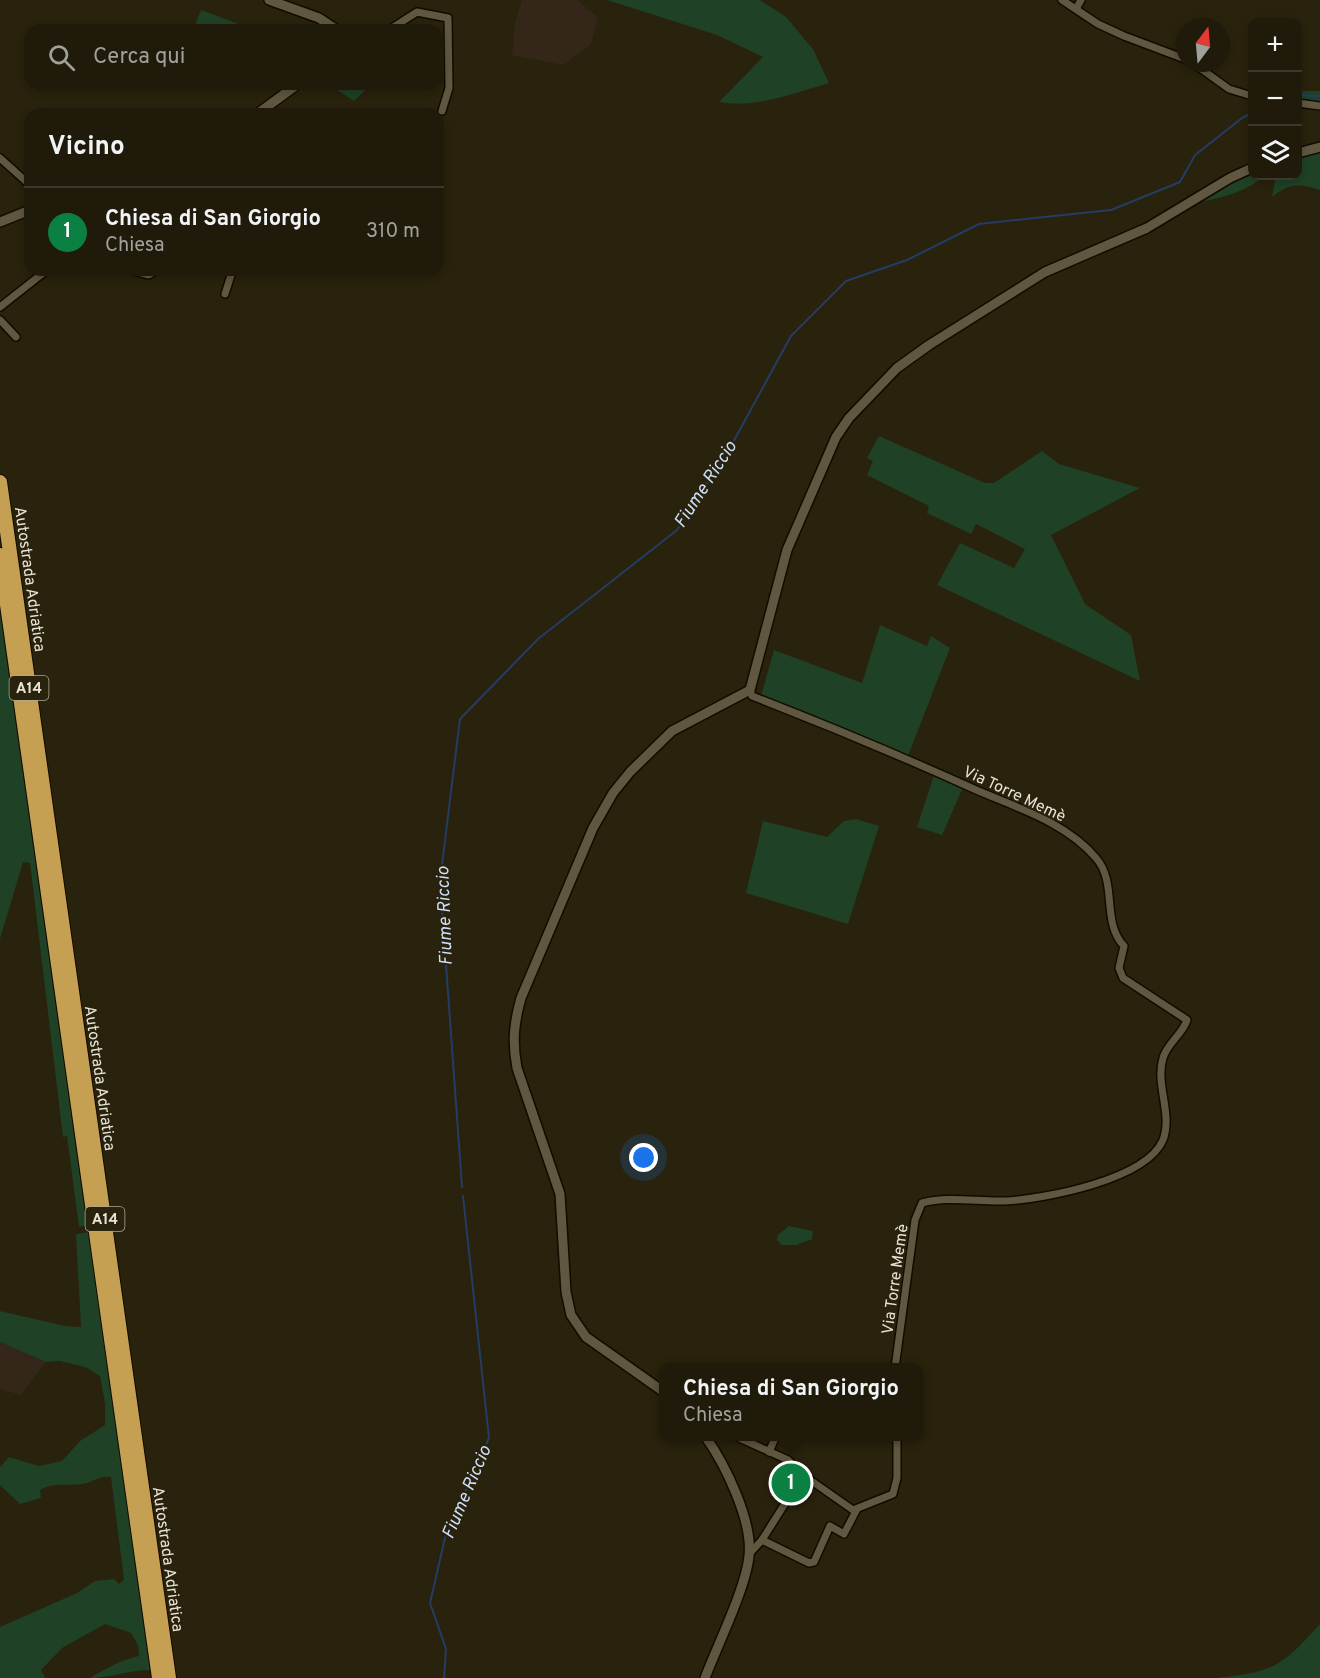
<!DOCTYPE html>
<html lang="it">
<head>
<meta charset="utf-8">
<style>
	body { margin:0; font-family:Overpass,sans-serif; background:#2c2717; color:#f1f3f6 }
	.controls { position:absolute; right:18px; top:18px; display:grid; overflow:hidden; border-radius:12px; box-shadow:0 3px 9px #0003 }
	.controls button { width:54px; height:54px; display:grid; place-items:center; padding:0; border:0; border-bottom:2px solid #3c382a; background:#1f1a09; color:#f1f3f6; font:30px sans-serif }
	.compass { position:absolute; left:1176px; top:18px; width:54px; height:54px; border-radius:50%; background:#1f1a09; box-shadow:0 3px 9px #0003; rotate:16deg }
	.you { position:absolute; left:644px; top:1158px; width:21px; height:21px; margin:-15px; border:4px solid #fff; border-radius:50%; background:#1a73e8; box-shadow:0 0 0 9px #1a73e833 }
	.badge { display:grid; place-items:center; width:39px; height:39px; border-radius:50%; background:#0b8043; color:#fff; font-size:20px; font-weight:700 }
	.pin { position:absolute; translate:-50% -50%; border:3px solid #fff; box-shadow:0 2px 6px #0006 }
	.popup { position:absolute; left:659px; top:1363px; width:264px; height:78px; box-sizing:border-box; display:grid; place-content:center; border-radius:12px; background:#1f1a09; filter:drop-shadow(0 2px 4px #0005); font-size:20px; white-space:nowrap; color:#a1a19c }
	.popup b { font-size:22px; color:#f1f3f6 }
	.popup::after { content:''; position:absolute; left:50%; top:100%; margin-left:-12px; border:12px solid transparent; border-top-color:#1f1a09 }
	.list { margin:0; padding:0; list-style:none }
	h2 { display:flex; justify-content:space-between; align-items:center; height:78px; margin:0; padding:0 24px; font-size:26px }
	h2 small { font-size:20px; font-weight:400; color:#a1a19c }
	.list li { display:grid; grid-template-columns:39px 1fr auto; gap:18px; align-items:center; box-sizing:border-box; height:90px; padding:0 24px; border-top:2px solid #3c382a }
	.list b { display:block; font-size:22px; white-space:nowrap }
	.list p { margin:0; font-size:20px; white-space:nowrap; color:#a1a19c }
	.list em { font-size:20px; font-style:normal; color:#a1a19c }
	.icon { flex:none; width:33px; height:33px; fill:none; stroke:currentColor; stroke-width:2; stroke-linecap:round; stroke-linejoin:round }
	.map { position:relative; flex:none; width:1320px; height:1678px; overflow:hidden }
	.search { position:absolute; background:#1f1a09; box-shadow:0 3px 9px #0003; left:24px; top:24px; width:420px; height:66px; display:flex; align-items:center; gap:15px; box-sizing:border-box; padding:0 21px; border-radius:18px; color:#a1a19c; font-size:22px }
	.panel { position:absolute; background:#1f1a09; box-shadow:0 3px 9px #0003; left:24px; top:108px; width:420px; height:168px; border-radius:18px }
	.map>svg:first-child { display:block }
</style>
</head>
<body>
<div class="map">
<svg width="1320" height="1678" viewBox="0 0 1320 1678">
	<rect width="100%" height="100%" fill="#29220c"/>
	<!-- industrial -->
	<g fill="#34271a">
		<path d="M522,0h55l21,17 -7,27 -28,21 -51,-10 3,-31z"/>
		<path d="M0,1342l46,20 -25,33 -21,-6z"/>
	</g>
	<!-- green -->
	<g fill="#1f4125">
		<path d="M607,0h153l26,17 27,32 16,34c-35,10 -74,26 -110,19l44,-45 -46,-22z"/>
		<path d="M201,10l40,15 -1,5h-47z"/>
		<path d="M341,84h30l-17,17 -18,-12z"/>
		<path d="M1298,91h22v13l-22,-3z"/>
		<path d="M1320,149v41c-20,-7 -31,-7 -48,7l4,-21h22v-20z"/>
		<path d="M1252,169v7h12c-16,15 -42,22 -64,26z"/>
		<path d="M879,436l106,47h9l48,-32 17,13 81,24 -89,47 34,69 46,31 9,46 -203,-96 23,-42 54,25 11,-19 -49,-25 -5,10 -44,-21 2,-7 -62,-31 6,-14 -6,-3z"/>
		<path d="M0,612l87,613 -8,2 -12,-91 -4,1 -33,-274 -7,-1 -23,77z"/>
		<path d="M880,625l47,21 4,-10 19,12 -42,108 -147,-60 13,-46 88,33z"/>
		<path d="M935,772l29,13 -22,50 -25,-8z"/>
		<path d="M856,819l23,7 -31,98 -102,-31 17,-72 64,16 17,-16z"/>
		<path d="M789,1226l24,5 -1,8 -16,6h-14l-5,-5 1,-5z"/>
		<path d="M90,1232l45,306 2,40 13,92c-21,0 -39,8 -60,8 16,-10 31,-18 49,-22l-1,-11 -7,-12 -26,-9 -43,24 -21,22 4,8h-45v-51l77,-34 18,-12 19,-2 5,5 5,-4 -13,-103c-11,-2 -18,5 -28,7 -15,2 -30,-2 -43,6l1,8 -21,6 -20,-19v-18l9,-10 30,9 23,-5 18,-20 25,-16v-22l-5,-27 -15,-9 -25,-6 -14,1 -46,-20v-31l65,15 16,1 -5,-93z"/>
		<path d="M1320,1624v54h-104c59,-7 64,-10 104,-54z"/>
	</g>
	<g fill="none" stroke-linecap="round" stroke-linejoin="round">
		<!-- stream -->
		<g stroke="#243d64" stroke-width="2">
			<path d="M1298,95l22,1"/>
			<path d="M462,1187l-22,-306 20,-162 78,-80 139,-109 54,-84 60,-110 55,-55 61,-21 72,-36 132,-14 69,-28 15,-27 47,-37 10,-5"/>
			<path d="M444,1678l2,-29 -16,-46 15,-65 44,-100 -26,-242"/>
		</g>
		<defs>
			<g id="minor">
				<path d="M1062,0l36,24 26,12 61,23"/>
				<path d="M1076,9l5,-9"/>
				<path d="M389,30l28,-18 31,6 1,70 -7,23"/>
				<path d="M1193,63l36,26 23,7"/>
				<path d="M1298,103l22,3"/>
				<path d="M0,158l30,27"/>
				<path d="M130,270l18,5 10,-5"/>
				<path d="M225,294l7,-22 -7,-2"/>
				<path d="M0,307l47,-37"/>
				<path d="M0,320l16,17"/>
				<path d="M750,690l2,6c75,29 149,60 222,93 41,18 92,33 122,69 22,25 5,64 28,88l-5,22 4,10 64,42c-4,14 -20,23 -24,38 -8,27 10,56 0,82 -17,40 -119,59 -158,61 -27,1 -56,-5 -83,2l-7,17 -20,148"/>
				<path d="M735,1436l53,24 15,15 50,35 40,-16 4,-16v-42"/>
				<path d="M769,1452l7,-16"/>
				<path d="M762,1540l47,23 5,-1 16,-36 14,8 13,-25"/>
				<path d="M750,1553l12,-13 41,-65"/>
			</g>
			<g id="tertiary">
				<path d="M269,0l50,18 18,12"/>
				<path d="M257,114l41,-30"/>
				<path d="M1298,153l22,-6"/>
				<path d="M0,222l30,-12"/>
				<path d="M664,1392l-78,-55 -15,-22 -5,-23 -6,-98 -43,-126c-5,-26 -3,-45 4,-70l72,-170 20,-35 17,-21 42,-41 78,-41 37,-140 49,-113 13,-19 48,-50 32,-23 116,-73 102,-44 83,-50 22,-10"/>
				<path d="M705,1436c20,28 48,85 44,120 -3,32 -32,90 -44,122"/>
			</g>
			<g id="motorway">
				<path d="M0,482l169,1196"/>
				<path d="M0,555l159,1123"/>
			</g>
		</defs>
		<!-- minor casing -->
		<use href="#minor" stroke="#120b00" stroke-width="10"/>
		<!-- tertiary casing -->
		<use href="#tertiary" stroke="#120b00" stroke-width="12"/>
		<!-- motorway casing -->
		<use href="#motorway" stroke="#120b00" stroke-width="16"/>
		<!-- minor -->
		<use href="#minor" stroke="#605740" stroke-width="7"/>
		<!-- tertiary -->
		<use href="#tertiary" stroke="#605740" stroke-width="9"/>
		<!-- motorway -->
		<use href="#motorway" stroke="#c5a053" stroke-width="14"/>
	</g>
	<g text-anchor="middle" stroke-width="4.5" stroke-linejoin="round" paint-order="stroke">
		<!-- shield labels -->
		<g fill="#29220c" stroke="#afa999" stroke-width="1.5">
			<rect x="9.5" y="676" width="39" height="24" rx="4.5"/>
			<rect x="85.5" y="1207" width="39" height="24" rx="4.5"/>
		</g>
		<g font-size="15" font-weight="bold" fill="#e8e3d6">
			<text x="29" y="693">A14</text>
			<text x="105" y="1224">A14</text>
		</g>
		<!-- street labels -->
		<g font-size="16" fill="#e8e3d6" stroke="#29220c">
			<text transform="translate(31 579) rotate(82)" y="6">Autostrada Adriatica</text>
			<text transform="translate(1015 793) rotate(25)" y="6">Via Torre Memè</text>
			<text transform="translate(101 1078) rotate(82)" y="6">Autostrada Adriatica</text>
			<text transform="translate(894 1279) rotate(-82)" y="6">Via Torre Memè</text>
			<text transform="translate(169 1559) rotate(82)" y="6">Autostrada Adriatica</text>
		</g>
		<!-- water labels -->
		<g font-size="18" font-style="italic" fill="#cddefa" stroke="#29220c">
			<text transform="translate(705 484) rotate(-57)" y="6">Fiume Riccio</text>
			<text transform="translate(444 916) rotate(-92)" y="6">Fiume Riccio</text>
			<text transform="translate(466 1492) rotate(-67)" y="6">Fiume Riccio</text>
		</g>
	</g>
</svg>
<div class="controls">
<button>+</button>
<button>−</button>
<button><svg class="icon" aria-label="layers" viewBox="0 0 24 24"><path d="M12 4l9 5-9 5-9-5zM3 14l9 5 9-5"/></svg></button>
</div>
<svg class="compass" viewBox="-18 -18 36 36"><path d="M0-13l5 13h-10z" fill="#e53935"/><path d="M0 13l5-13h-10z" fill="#a1a19c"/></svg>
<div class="you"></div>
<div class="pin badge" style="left:791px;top:1483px">1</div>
<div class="popup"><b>Chiesa di San Giorgio</b>Chiesa</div>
<div class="search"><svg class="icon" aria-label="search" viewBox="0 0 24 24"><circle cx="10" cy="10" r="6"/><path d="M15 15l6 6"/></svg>Cerca qui</div>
<section class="panel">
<h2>Vicino<small></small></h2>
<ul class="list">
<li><span class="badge">1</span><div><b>Chiesa di San Giorgio</b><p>Chiesa</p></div><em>310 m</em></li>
</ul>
</section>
</div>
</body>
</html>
